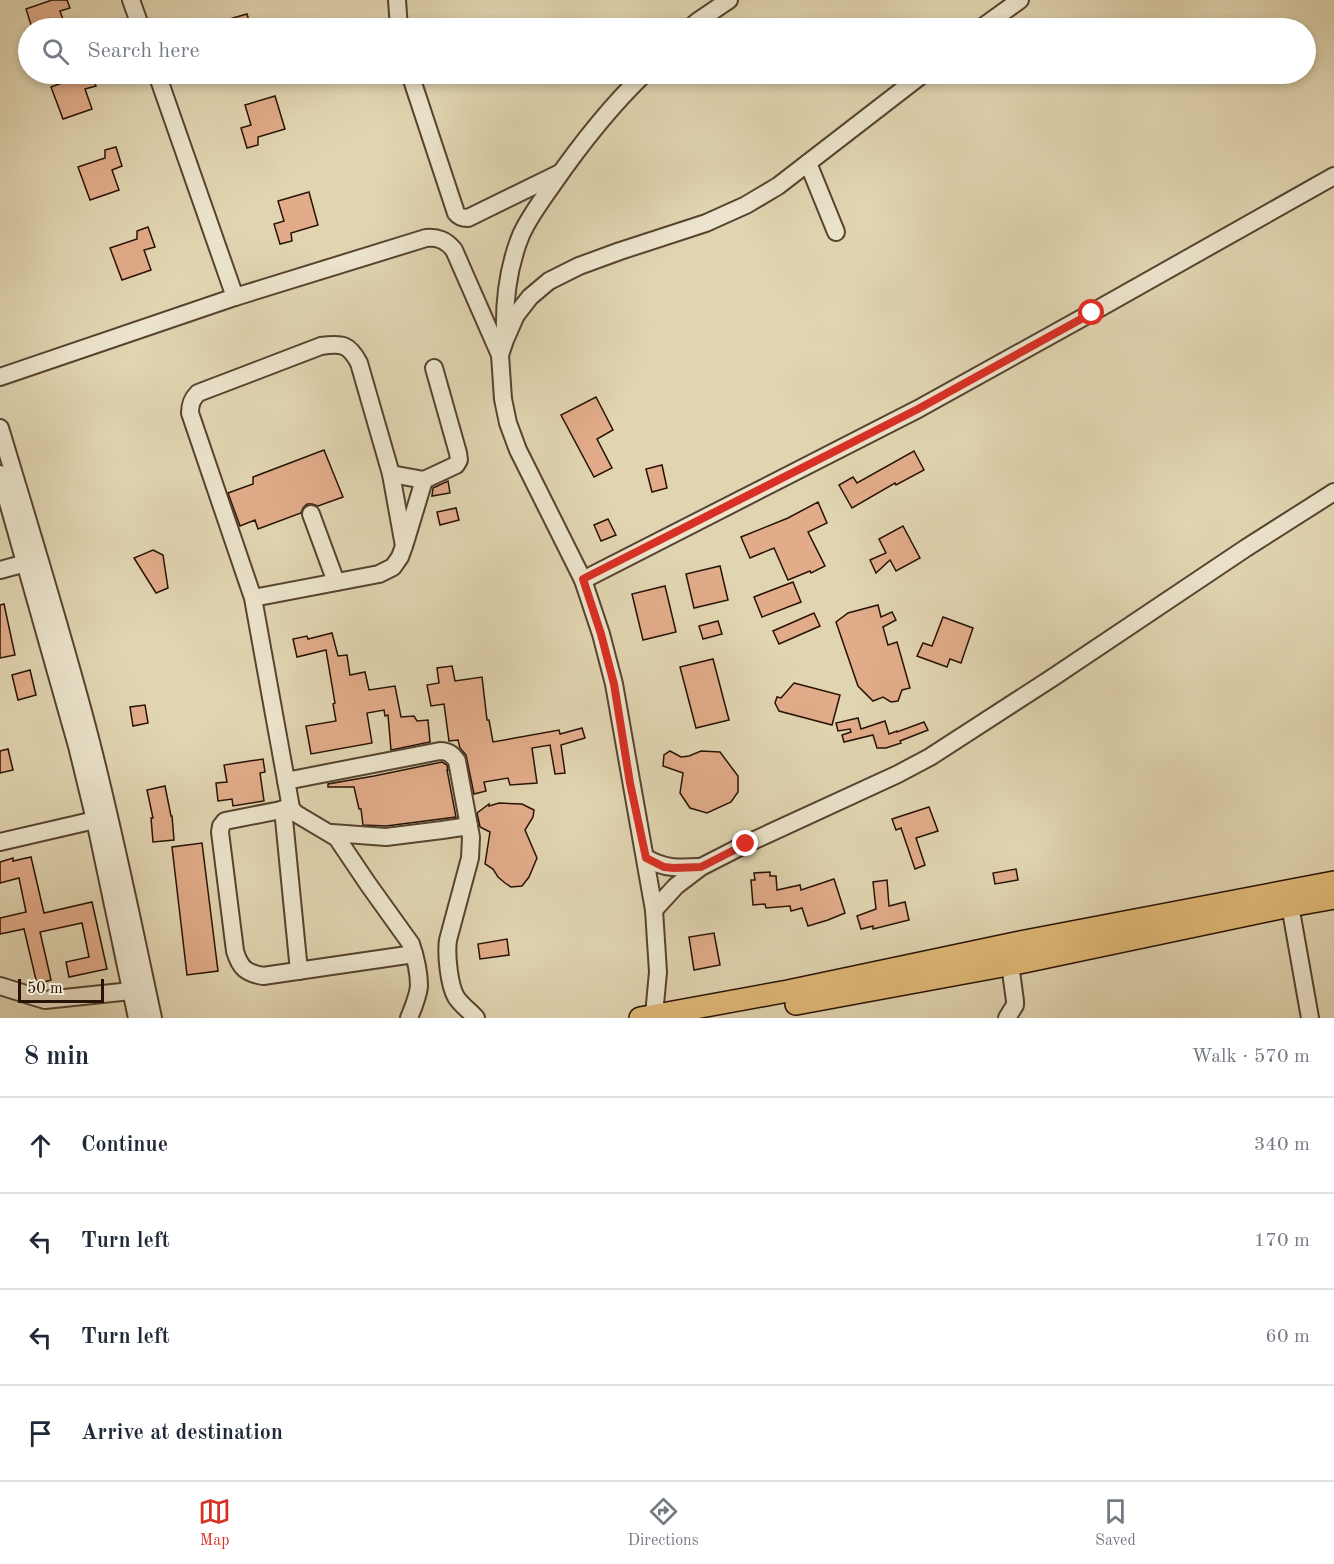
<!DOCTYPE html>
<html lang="en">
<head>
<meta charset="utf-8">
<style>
	body { margin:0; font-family:"Old Standard TT",serif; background:#f2f2f3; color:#1f2937 }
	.scale { position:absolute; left:18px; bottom:15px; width:86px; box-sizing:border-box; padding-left:6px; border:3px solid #271205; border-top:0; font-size:16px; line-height:21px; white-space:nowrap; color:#271205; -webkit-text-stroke:4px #ece4cc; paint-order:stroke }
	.stop { position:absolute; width:18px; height:18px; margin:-14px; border:4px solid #d93025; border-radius:50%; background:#fff }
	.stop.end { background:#d93025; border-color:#fff; box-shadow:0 2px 6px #0008 }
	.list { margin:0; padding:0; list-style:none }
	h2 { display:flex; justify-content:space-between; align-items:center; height:78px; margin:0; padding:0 24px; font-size:26px }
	h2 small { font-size:20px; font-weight:400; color:#747a83 }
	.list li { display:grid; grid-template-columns:39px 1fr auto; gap:18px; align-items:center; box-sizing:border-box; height:96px; padding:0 24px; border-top:2px solid #e0e1e3 }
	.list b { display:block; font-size:22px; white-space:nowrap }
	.list em { font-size:20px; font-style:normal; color:#747a83 }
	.icon { flex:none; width:33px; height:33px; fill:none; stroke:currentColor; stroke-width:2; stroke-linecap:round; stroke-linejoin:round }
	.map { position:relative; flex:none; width:1334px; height:1018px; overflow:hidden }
	.search { position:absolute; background:#fff; box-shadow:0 3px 9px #0003; left:18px; right:18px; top:18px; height:66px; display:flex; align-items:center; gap:15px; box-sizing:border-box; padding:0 21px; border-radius:33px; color:#747a83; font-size:22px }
	.sheet { height:462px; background:#fff }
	nav { display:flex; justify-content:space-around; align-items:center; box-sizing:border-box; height:84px; border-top:2px solid #e0e1e3; background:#fff; font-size:16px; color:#747a83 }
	nav a { display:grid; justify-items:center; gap:3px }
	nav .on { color:#d93025 }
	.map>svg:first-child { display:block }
</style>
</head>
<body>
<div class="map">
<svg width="1334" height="1018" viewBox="0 0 1334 1018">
	<rect width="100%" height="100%" fill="#e1d5b1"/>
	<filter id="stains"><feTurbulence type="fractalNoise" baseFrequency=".00333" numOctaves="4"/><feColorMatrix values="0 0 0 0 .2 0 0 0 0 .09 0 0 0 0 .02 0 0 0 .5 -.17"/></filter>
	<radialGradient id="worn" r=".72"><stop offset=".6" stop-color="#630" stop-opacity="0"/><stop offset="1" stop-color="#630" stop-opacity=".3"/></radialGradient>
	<!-- building -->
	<g fill="#e2ac8a" stroke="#271205" stroke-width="1.5">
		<path d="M52,0h15l3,8 -10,3 6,17h-34l-6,-19z"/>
		<path d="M247,14l4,14h-46v-2z"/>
		<path d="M78,74h13l5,12 -11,3 7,20 -29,10 -12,-32 27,-10z"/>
		<path d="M275,96l10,33 -27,8v8l-11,3 -6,-20 10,-3 -6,-20z"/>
		<path d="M116,147l6,19 -10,4 7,20 -29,10 -12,-33 27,-9v-8z"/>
		<path d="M309,192l9,33 -27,8 1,8 -12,3 -6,-20 10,-3 -6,-20z"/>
		<path d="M148,227l7,20 -11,3 7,20 -29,10 -12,-32 27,-9v-8z"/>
		<path d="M596,397l17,33 -16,9 15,29 -18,9 -33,-62z"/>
		<path d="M324,450l19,47 -25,9 -6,-2h-5l-4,4 -2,5 -43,16 -3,-9 -15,6 -12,-33 25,-9v-7z"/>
		<path d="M914,451l10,19 -28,15 -1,-2 -43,25 -13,-23 14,-8 4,6z"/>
		<path d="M662,465l5,23 -15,4 -6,-23z"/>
		<path d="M448,481l2,12 -18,3 1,-8z"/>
		<path d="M818,502l9,21 -19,9 17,34 -14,7 -1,-2 -22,9 -14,-32 -24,10 -9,-21 47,-19z"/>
		<path d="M456,508l3,12 -19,5 -3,-13z"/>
		<path d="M608,519l8,16 -15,6 -7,-16z"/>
		<path d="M903,526l17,32 -24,13 -6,-11 -14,13 -6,-13 16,-7 -7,-14z"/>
		<path d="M153,550l10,5 5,33 -12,5 -22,-35z"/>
		<path d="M720,566l8,34 -34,8 -8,-34z"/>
		<path d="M793,582l8,20 -39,15 -8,-20z"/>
		<path d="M665,586l11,46 -33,8 -11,-46z"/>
		<path d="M4,604l11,51 -15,3v-53z"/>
		<path d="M878,605l3,12 11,-5 4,8 -13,7 5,18 9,-3 13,46 -8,2 -4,11 -7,1 -8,-5 -10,4 -15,-15 -22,-64 12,-9z"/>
		<path d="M814,613l6,13 -41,18 -6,-13z"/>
		<path d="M943,617l30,11 -12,35 -11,-4 -3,8 -30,-11 6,-13 9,3z"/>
		<path d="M718,621l4,13 -19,5 -4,-13z"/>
		<path d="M332,633l6,23 9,-1 3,20 15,-3 4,18 26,-4 6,31 13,-1 3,5 11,-1 2,22 -39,8 -3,-35 -3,1 -1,-6 -17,3 5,30 -61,11 -5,-28 30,-5 -3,-17 2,-1 -9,-53 -29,7 -4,-18 14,-3 1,3z"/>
		<path d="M713,659l16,61 -33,8 -16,-61z"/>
		<path d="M452,666l3,15 27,-4 5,43h2l4,22 66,-12 1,4 22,-6 3,10 -24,7 4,28 -10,1 -5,-29 -18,3 5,35 -27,2 -2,-7 -24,4 2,9 -12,3 -8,-39 -6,-7 -2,-8 -9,1 -5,-37 -13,2 -4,-21 12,-2 -2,-15z"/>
		<path d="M30,670l6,25 -18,5 -6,-25z"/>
		<path d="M794,683l46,12 -8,30 -53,-14 -4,-8 2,-6 4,1z"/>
		<path d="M145,705l3,18 -15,3 -3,-19z"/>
		<path d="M858,718l3,11 24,-8 4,13 8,-3v1l27,-10 4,8 -28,11 1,2 -15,5h-9l-4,-13 -29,7 -2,-7 9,-3 -1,-3 -12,2 -2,-8z"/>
		<path d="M8,749l5,21 -13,3v-22z"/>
		<path d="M670,751l11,6 8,-1 12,-5 19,1 18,24v16l-7,10 -24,11 -17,-5 -10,-15 3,-20 -20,-7 1,-11z"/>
		<path d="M263,759l2,13 -5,1 4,28 -31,5 -1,-7 -14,2 -2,-18 11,-1 -3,-17z"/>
		<path d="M442,762l5,3 1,5h-1l9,47 -70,9 -23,-1 -2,-16h-2l-5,-22h-26v-3l46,-8z"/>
		<path d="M165,786l6,30h1l2,24 -21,2 -2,-24h2l-6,-28z"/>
		<path d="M499,803l23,1 12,6 -1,7 -8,13 12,28 -8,19 -7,9 -11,1 -6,-4 -7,-6 -5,-8 -8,-5 5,-32 -10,-5 -3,-14 12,-9v2z"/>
		<path d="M929,807l9,24 -22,7 9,27 -10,4 -14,-41 -5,2 -4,-11z"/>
		<path d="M202,843l16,128 -31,4 -15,-128z"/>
		<path d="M31,857l13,56 48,-11 15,67 -38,8 -3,-15 23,-5 -7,-34 -42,9 11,48 -14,4 -13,-55 -24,5v-16l26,-6 -7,-34 -19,5v-21l13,-4v3z"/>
		<path d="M1016,869l2,11 -23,4 -2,-11z"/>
		<path d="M770,872v4h6l1,14 23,-5 1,5 33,-11 11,34 -17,7 -20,6 -6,-18 -11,3 -1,-5 -24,2 -1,-4 -12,1 -2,-25h4l-1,-7z"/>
		<path d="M887,880l2,26 16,-4 4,18 -36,9v-3l-12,3 -4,-13 19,-7 -3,-27z"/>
		<path d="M714,933l6,32 -26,5 -5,-33z"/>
		<path d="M507,939l2,16 -29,4 -2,-15z"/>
	</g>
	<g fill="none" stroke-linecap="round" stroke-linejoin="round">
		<defs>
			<g id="minor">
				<path d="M131,0l10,28"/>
				<path d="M397,0l2,28"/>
				<path d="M690,28l8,-7 31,-21"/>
				<path d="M981,28l39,-28"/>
				<path d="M157,74l78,223"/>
				<path d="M410,74l46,139c3,4 6,5 12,5l92,-45"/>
				<path d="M808,163l28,69"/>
				<path d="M505,335c-1,-34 3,-68 16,-100 8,-18 21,-35 32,-51 27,-39 57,-77 91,-110"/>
				<path d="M0,377l235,-80 191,-59c12,-1 20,2 28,12l46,105"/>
				<path d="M0,428c31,103 63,206 90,310 24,93 43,187 63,280"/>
				<path d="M0,474l77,272 18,74 42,198"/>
				<path d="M391,474l33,6 32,-15 3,-5 -1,-7 -24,-85"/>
				<path d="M311,514l25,68"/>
				<path d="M405,543l19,-63"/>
				<path d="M0,570l26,-7"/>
				<path d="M583,580l335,-171 173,-96 243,-137"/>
				<path d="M253,598l126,-24 14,-7 7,-10 4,-11 -13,-72 -32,-111c-10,-19 -17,-20 -38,-17l-123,47c-6,6 -8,11 -8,20l63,185 38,210 4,5 42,25 31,46 43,60c4,12 8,29 8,42 -1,11 -6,22 -10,32"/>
				<path d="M286,781l154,-30c8,0 12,3 17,10l14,76 -1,21 -22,82c-2,14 1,45 8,57 5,8 14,14 20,21"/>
				<path d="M291,808l-66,13 -4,5 -1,6 15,119c5,17 11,22 28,25l151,-22"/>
				<path d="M283,809l16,162"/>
				<path d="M332,833l54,4 56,-7 27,-4"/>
				<path d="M0,842l95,-22"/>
				<path d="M646,858c19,11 32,10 54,9"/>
				<path d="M1288,894l22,124"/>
				<path d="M654,910l22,-24 25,-19 45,-23 152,-70 32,-17 122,-79 194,-130 88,-56"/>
				<path d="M0,986l45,14 86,-9"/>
				<path d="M654,1015l4,-43 -4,-62 -40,-226 -13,-50 -18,-54 -65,-130 -10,-27 -5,-24 -3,-44 5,-15 11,-25 14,-18 19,-16 30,-15 41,-15 86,-28 40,-18 32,-19 145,-112"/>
				<path d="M1007,1018l8,-13v-4l-5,-37"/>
			</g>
			<g id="major">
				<path d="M796,1004l228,-42 266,-56 44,-8"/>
				<path d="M640,1018l148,-27 232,-49 314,-60"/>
			</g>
		</defs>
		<!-- minor casing -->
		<use href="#minor" stroke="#564330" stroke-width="20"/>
		<!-- major casing -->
		<use href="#major" stroke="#271205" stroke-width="24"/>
		<!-- minor -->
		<use href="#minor" stroke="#ece4cc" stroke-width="16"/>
		<!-- major -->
		<use href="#major" stroke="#e0ba78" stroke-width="21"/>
	</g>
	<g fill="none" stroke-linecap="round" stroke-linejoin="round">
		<!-- route -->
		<path stroke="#d93025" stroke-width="8" d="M746,844l-45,23 -27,1 -10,-1 -18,-9 -16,-75 -16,-99 -13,-50 -18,-55 335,-170 174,-96"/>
	</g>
	<rect width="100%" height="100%" filter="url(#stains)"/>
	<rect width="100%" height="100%" fill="url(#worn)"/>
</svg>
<div class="scale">50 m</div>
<div class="stop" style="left:1092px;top:313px"></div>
<div class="stop end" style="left:746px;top:844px"></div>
<div class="search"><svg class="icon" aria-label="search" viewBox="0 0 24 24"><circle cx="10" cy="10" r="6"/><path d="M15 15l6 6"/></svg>Search here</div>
</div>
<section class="sheet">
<h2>8 min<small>Walk · 570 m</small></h2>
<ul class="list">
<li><svg class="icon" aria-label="ahead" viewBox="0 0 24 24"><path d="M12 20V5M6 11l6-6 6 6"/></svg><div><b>Continue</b></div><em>340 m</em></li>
<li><svg class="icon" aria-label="left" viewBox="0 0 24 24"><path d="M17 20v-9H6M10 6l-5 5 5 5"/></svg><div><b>Turn left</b></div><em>170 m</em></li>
<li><svg class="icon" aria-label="left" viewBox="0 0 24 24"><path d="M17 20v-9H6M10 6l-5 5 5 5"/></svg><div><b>Turn left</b></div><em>60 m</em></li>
<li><svg class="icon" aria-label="arrive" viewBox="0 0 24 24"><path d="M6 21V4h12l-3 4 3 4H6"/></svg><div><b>Arrive at destination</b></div></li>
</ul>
</section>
<nav>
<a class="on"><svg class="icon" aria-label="map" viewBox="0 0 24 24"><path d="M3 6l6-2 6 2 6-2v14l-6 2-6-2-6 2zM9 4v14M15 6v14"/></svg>Map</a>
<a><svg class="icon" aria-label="directions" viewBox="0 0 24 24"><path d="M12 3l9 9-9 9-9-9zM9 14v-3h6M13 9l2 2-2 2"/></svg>Directions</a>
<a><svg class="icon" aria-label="saved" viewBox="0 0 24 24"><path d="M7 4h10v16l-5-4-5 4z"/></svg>Saved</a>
</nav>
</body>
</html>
